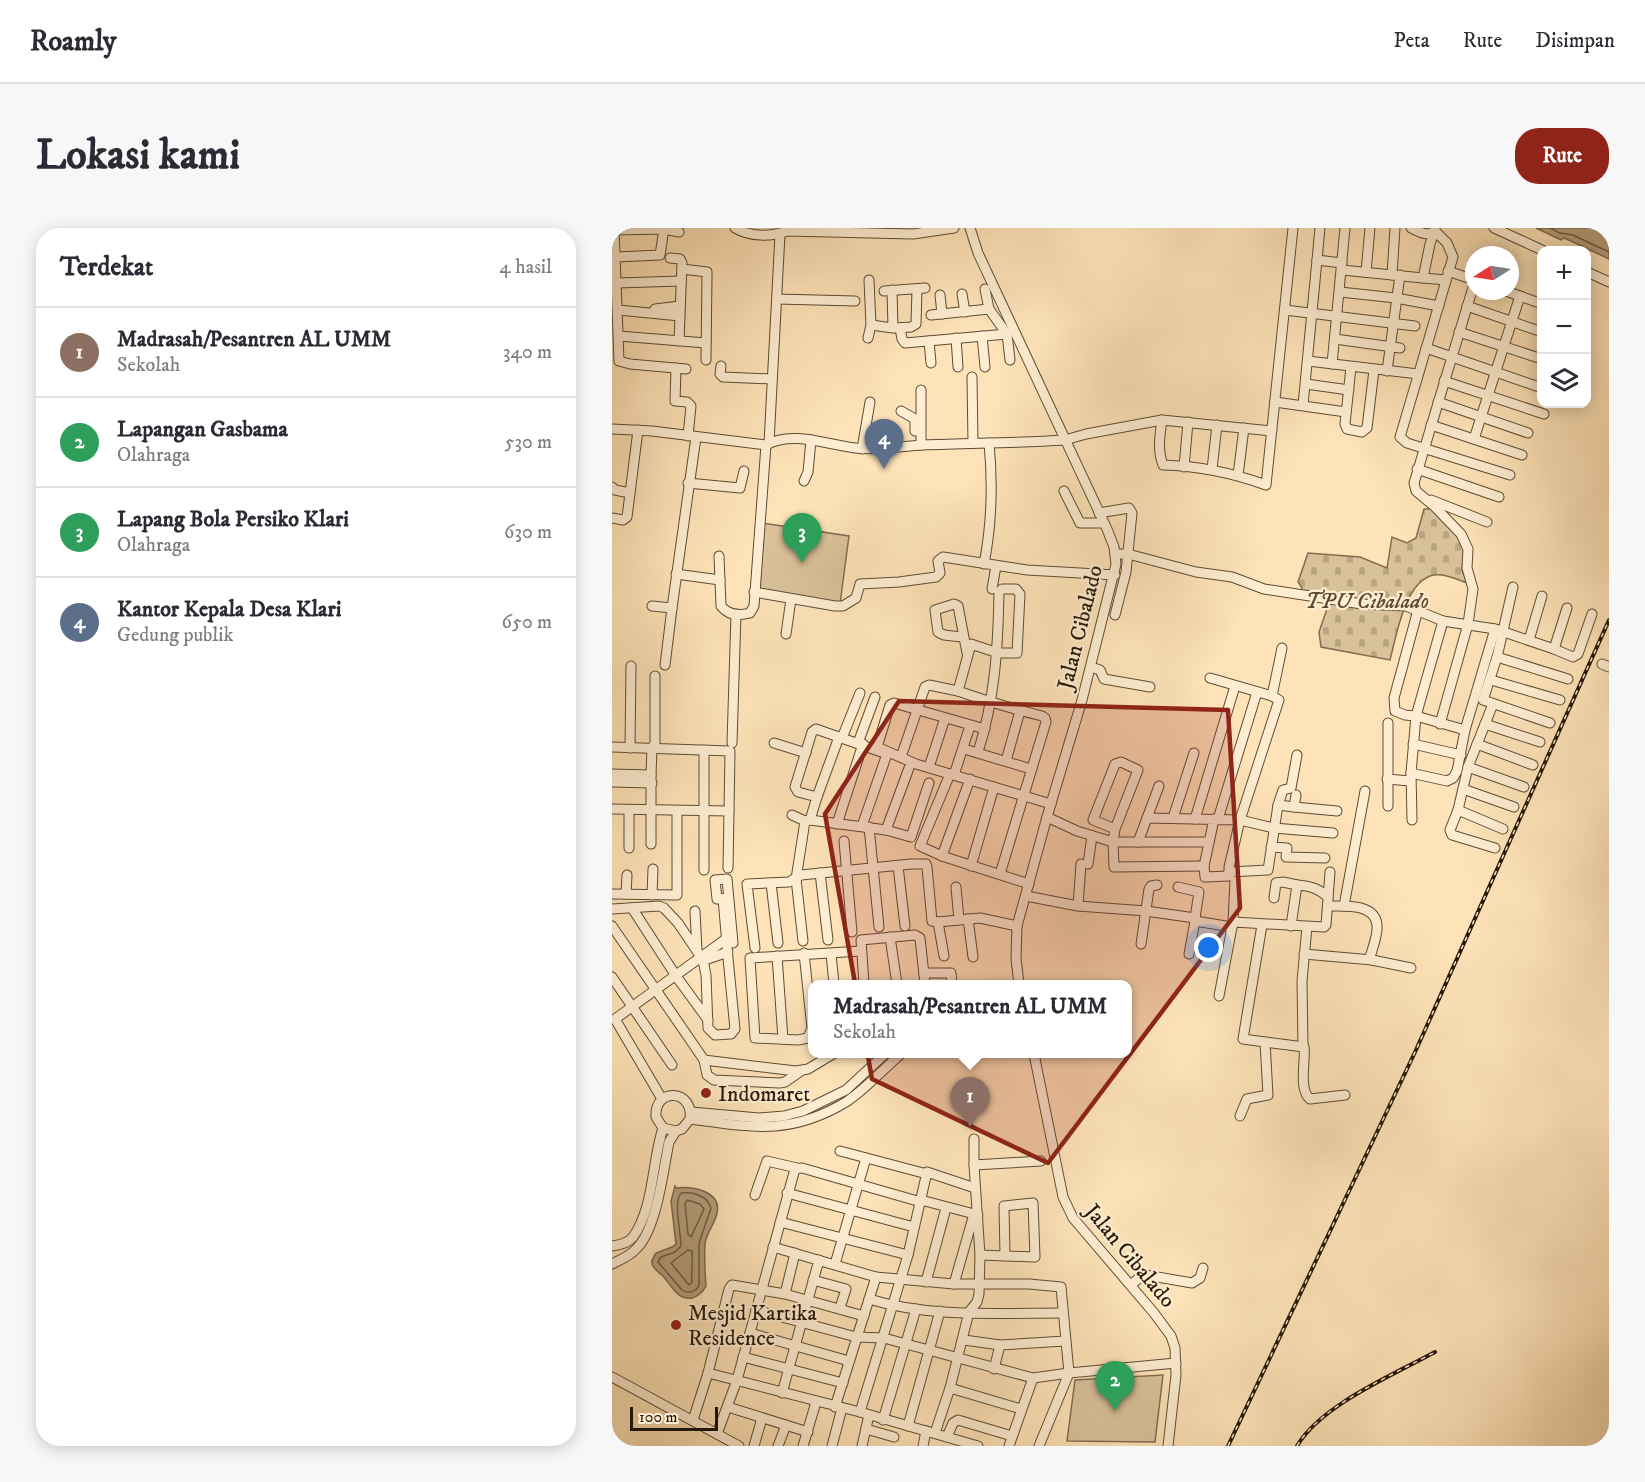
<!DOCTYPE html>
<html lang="id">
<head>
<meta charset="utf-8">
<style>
	body { margin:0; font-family:"IM FELL DW Pica",serif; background:#f7f7f7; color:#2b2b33 }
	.controls { position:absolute; right:18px; top:18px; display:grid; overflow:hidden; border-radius:12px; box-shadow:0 3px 15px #0003 }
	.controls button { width:54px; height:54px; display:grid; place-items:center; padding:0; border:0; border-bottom:2px solid #e1e1e2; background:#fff; color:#2b2b33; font:30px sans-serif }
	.compass { position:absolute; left:853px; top:18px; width:54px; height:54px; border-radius:50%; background:#fff; box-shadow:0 3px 15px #0003; rotate:258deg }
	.scale { position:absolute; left:18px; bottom:15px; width:88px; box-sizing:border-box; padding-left:6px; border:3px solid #271908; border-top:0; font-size:16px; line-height:21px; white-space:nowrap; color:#271908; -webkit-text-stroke:4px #feedd1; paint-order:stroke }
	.you { position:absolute; left:597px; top:720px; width:21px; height:21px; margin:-15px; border:4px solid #fff; border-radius:50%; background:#1a73e8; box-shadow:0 0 0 9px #1a73e833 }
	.badge { display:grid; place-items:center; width:39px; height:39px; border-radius:50%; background:#8f2418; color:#fff; font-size:20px; font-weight:700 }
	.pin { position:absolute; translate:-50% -50px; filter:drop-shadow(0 2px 3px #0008) }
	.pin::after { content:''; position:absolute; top:32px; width:21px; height:18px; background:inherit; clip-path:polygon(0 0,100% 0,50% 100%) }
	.popup { position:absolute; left:196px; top:752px; width:324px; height:78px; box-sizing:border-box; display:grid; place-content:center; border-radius:12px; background:#fff; filter:drop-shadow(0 2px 4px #0005); font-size:20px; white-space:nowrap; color:#7c7c81 }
	.popup b { font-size:22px; color:#2b2b33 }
	.popup::after { content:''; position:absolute; left:50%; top:100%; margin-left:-12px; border:12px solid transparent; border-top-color:#fff }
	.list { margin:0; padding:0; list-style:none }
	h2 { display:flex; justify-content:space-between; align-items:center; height:78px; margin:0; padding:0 24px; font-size:26px }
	h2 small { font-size:20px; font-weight:400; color:#7c7c81 }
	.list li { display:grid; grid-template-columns:39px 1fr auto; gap:18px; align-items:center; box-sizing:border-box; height:90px; padding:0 24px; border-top:2px solid #e1e1e2 }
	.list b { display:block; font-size:22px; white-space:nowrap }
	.list p { margin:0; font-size:20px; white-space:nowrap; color:#7c7c81 }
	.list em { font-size:20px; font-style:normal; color:#7c7c81 }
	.icon { flex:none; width:33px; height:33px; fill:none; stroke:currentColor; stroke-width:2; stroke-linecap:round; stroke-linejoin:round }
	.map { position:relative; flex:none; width:997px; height:1218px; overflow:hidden; border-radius:24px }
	header { display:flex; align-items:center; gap:36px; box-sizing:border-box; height:84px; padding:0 30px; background:#fff; border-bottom:2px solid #e1e1e2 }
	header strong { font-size:28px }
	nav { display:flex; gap:33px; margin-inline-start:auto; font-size:21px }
	.intro { display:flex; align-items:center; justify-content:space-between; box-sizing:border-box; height:144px; padding:0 36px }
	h1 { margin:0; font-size:42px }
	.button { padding:15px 27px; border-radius:24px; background:#8f2418; color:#fff; font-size:21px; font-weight:700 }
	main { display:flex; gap:36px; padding:0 36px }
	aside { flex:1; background:#fff; border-radius:24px; box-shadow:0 3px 15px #0003 }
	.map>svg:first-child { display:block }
</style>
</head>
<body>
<header>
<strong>Roamly</strong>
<nav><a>Peta</a><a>Rute</a><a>Disimpan</a></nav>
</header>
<div class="intro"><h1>Lokasi kami</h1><a class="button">Rute</a></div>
<main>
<aside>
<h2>Terdekat<small>4 hasil</small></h2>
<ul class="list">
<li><span class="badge" style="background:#8d6e63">1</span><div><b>Madrasah/Pesantren AL UMM</b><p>Sekolah</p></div><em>340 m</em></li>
<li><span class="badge" style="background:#2e9e5b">2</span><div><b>Lapangan Gasbama</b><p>Olahraga</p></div><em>530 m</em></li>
<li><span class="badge" style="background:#2e9e5b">3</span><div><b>Lapang Bola Persiko Klari</b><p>Olahraga</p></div><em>630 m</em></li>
<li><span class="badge" style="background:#5c6f8a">4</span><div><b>Kantor Kepala Desa Klari</b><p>Gedung publik</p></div><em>650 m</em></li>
</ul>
</aside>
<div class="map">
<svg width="997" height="1218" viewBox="0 0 997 1218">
	<defs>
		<pattern id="cemetery-stones" width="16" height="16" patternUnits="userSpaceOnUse" patternTransform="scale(1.5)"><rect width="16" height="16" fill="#d9c19a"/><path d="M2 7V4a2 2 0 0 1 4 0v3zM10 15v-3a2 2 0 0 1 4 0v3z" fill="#baa583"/></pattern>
	</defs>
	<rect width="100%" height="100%" fill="#fee3b8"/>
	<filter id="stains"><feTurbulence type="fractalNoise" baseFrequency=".00333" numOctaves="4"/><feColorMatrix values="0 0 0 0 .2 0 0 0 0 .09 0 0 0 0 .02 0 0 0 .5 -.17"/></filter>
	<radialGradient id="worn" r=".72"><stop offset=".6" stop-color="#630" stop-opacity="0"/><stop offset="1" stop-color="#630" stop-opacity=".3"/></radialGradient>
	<!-- cemetery -->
	<path fill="url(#cemetery-stones)" stroke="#806d51" stroke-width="1.5" d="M812,281h9l24,26 7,13 -2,22 5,13c-10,-4 -26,-11 -37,-7 -26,10 -34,61 -40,84l-69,-13 -2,-15 10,-29 -29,-7 2,-8 -4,-6 10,-29 52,4 27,11 5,-31 15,6 9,-5z"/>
	<!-- garden -->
	<g fill="#d9c19a" stroke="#806d51" stroke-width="1.5">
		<path d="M150,295l87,13 -9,68 -84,-14z"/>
		<path d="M551,1147l-8,67 -88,-1 8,-61z"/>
	</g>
	<!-- water -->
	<g fill="#b59e7c" stroke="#7c694e" stroke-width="1.5">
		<path d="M924,0h73v31l-38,-18 -7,-3 -3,2z"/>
		<path d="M63,958l1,2c16,-2 46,3 41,25 -2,11 -11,20 -12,31 -1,13 0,28 1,42 -3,6 -7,10 -14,12 -14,3 -21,-13 -29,-22 -3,-3 -8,-6 -10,-10 -3,-5 1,-9 3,-13l16,-6 4,-3 -5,-43z"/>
	</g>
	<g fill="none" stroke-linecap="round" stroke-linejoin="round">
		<!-- shore -->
		<g stroke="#6e5c42" stroke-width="1.5">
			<path d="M938,0l10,5 13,2 36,17"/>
			<path d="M69,965c12,-1 26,2 30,15l-12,35v42c-3,7 -11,9 -17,5l-24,-28 3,-5 14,-5 6,-6c0,-14 -8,-43 0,-53z"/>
			<path d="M75,972l13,4 4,5 -13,28 -3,-3 -3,-30z"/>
			<path d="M76,1022l4,1c1,6 -1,22 0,31l-3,3 -18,-22z"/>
		</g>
		<defs>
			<g id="minor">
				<path d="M2,0l5,133 11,3 56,5"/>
				<path d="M123,0c15,9 36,9 52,3l126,3 41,-6"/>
				<path d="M358,0l8,25 129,276 7,18 2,17 -34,136 -35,117 -30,109 -1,33 3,25"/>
				<path d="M708,0l-3,32 25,3"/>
				<path d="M799,0c9,4 15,9 24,3l12,12 6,14 -53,180 7,6 103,32"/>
				<path d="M882,0l48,22"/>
				<path d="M2,2l50,-1 15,3"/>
				<path d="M4,29l44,-2 4,-26"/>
				<path d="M58,30l10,1 2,4 -3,78"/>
				<path d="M70,41l25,3v3l-1,85"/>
				<path d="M730,42l81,8 7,-34 5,-14"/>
				<path d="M836,43l26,9"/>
				<path d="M754,44l4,-44"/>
				<path d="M975,44l22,10"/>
				<path d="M780,47l3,-47"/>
				<path d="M811,50l23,2"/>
				<path d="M5,55l64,-2"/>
				<path d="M373,61l4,20"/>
				<path d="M272,63l41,-3"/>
				<path d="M894,63l36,13"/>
				<path d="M728,64l56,6 43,8"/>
				<path d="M350,66l3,18"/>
				<path d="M328,67l2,19"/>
				<path d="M165,71l78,2"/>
				<path d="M855,78l75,26"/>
				<path d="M43,81l25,-3"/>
				<path d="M6,82l62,6"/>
				<path d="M673,82l130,16"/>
				<path d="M319,87l58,-6 18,25"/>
				<path d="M259,97l22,3 -1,-38"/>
				<path d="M283,100l16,-1 5,-3 1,-35"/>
				<path d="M288,100l2,11 3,4 102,-9 3,26"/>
				<path d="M847,104l83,27"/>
				<path d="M7,108l87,7"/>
				<path d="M370,108l3,31"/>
				<path d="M256,110l3,-13 -2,-45"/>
				<path d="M344,110l2,29"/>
				<path d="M723,111l65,9"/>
				<path d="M317,113l2,22"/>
				<path d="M814,120l116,40"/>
				<path d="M696,133l110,13"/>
				<path d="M720,136l13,-136"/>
				<path d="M109,138l-1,8 3,3 49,2"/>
				<path d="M739,139l-6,57 2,5 15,3 5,-4 7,-58"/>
				<path d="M64,140l-1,33 12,1 4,4 -3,30"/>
				<path d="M775,143l13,-96"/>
				<path d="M360,149l1,66"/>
				<path d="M832,153l100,33"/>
				<path d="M694,156l43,6"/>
				<path d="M663,174l71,10"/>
				<path d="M826,174l90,31"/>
				<path d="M691,177l14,-145"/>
				<path d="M289,183l14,8v12"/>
				<path d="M550,192c-2,15 -5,30 1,45 36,1 70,8 103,20l27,-257"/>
				<path d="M819,197l91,30"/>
				<path d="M0,201l40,2 114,14c27,-15 61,0 89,3 23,3 46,-2 68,-3 48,-2 95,-2 142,-5l21,-6 76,-14 110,11"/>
				<path d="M862,211l46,-143"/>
				<path d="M157,215l11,-209"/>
				<path d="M309,217v-55"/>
				<path d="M250,221l8,-47"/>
				<path d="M572,239l4,-45"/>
				<path d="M600,241l5,-44"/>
				<path d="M805,241l82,28"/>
				<path d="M626,247l6,-47"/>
				<path d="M192,253l4,-9 3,-32"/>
				<path d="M76,255l52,5 4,-17"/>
				<path d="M0,259l3,3 15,3"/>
				<path d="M452,263l16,32h24"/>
				<path d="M819,272l56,22"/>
				<path d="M487,285l30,-5 3,5 -6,59 -11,43"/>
				<path d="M0,290l11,2 4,-3 11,-87"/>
				<path d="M503,326h13l68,18 36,5 32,12 98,15 44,2 37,15 52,8 59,20 19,8 5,-3 14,-40"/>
				<path d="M107,328l2,50c7,9 18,10 29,7l4,-7 12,-161"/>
				<path d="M372,336c8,-41 9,-80 5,-121"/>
				<path d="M64,346l44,6"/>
				<path d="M901,359l-16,70 -14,43 67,23"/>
				<path d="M380,361l4,-23"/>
				<path d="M142,364l81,14h8l13,-8 4,-14 39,-2 37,-5 4,-4 -2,-12 5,-4 84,13 88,5"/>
				<path d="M40,378l20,2 24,-171"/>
				<path d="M806,382l-24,88 1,13 10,4 11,1 49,14"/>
				<path d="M831,393l-27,95 -5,57 36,8 6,-3 4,-7 8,-41 30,-101"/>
				<path d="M174,406l5,-35"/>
				<path d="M350,409l-18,-2 -6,-3 -3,-22 19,-6 4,2 9,47"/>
				<path d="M917,412l13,-44"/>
				<path d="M942,421l13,-41"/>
				<path d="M885,429l71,22"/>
				<path d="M990,436l7,3"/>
				<path d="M53,437l7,-57"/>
				<path d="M479,439l9,3 4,9 46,8"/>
				<path d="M598,450l62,18 7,4 -39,120 34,8 59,5"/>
				<path d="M879,452l69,20"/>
				<path d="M660,468l10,-48"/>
				<path d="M881,476l-25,63 -10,43 -8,20 2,5 43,13"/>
				<path d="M828,496l28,-100 5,-35 -6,-21 1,-19 -7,-15 -27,-28 -18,-15 -2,-8 60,-199"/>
				<path d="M873,496l55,18"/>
				<path d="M373,501l-91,-26 -4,2 -13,42 39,17 135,40"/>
				<path d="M230,510l18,-45"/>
				<path d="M120,515l4,-129"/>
				<path d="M162,515l32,10"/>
				<path d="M246,515l17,-46"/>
				<path d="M801,516l48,11"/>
				<path d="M865,516l56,21"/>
				<path d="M0,519l118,4 -1,60"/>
				<path d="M18,520l1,-82"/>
				<path d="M352,521l67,20"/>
				<path d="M366,524c17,-53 20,-105 21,-160l3,-3h14l4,5 -3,59h-19l-27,-9 -13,47c28,10 56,18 84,25l3,2 1,4 -46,152"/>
				<path d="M289,529l24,-70 4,-2 29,6"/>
				<path d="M394,533l14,-50"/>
				<path d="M317,539l16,-49"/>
				<path d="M856,539l56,20"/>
				<path d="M799,545l1,47"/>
				<path d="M0,546l39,1"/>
				<path d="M338,546l-30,72 22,10 87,28"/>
				<path d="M342,547l16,-49"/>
				<path d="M775,551l23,2"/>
				<path d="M0,554l40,1"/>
				<path d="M851,561l51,18"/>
				<path d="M205,569l22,-60"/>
				<path d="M666,577l16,2 2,-12"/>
				<path d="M776,578v-83"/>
				<path d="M682,579l43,4"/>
				<path d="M0,581l117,2 -1,57"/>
				<path d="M17,582v38"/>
				<path d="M846,582l45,19"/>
				<path d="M180,587l13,6"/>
				<path d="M435,589l30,14 36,11h96"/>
				<path d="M535,590l93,2 -11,47v9l-24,1 -1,-11 10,-47"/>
				<path d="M561,590l21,-65"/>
				<path d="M583,591l40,-133"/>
				<path d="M606,591l39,-127"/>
				<path d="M198,592l7,-23 -19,-5 -3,-5 17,-55 4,-3 71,25 -25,72"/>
				<path d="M225,596l26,-80"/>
				<path d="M257,599l10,100"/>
				<path d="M503,601l-22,-9 22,-56 6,-2 17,8 -23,59 -2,13 1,25 90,-1"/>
				<path d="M274,602l25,7 18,-54"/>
				<path d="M232,613l8,91"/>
				<path d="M526,614l21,-56"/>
				<path d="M39,616v-69l1,-27 3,-5v-67"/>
				<path d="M659,619l16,1 -1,9 39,1"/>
				<path d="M330,628l28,-77"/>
				<path d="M476,636l4,-28"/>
				<path d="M286,638l7,60"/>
				<path d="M359,638l23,-79"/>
				<path d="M92,642v-120"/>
				<path d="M617,644l39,-2 10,-65 5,-15 8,-2 6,-33"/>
				<path d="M208,645l8,67"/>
				<path d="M159,655l7,60"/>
				<path d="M344,659l3,33"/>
				<path d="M566,659l21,5 -4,26"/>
				<path d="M0,666l65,1v-84"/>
				<path d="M14,666l1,-19"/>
				<path d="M40,667l1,-26"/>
				<path d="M414,668l52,10 68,5 49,7v3l37,6 1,-5 91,5 2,-2 4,-53"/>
				<path d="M116,670l-11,1 -2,-19 12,-1 6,64"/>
				<path d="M662,670l2,-15 7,-1 14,3"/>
				<path d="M111,671l4,45"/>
				<path d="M466,678l3,-42"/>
				<path d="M717,678c14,0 46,-3 48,19 1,10 -4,22 -7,32l2,3"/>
				<path d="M732,678l21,-115"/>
				<path d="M20,680l44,68 32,44"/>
				<path d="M0,681l47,-3 5,2 14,15 25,37 3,15 2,53 7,7 16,-1 4,-5 -8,-81"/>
				<path d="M83,683l2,40"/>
				<path d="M356,691l5,38"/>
				<path d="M326,694l6,34"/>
				<path d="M621,694l2,-41"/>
				<path d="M0,698l92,134 92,11 12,-2 25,-15"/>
				<path d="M679,698l6,-41c13,1 21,3 31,12"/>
				<path d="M278,709l7,47"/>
				<path d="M191,713l-7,-62 9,-58 5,-1 76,10 23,-62"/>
				<path d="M529,716l8,-55 2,-3 6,-1"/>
				<path d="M143,720l-8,-64 42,-2 12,-7 110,-11h15l1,3 5,54 6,1 42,-4 37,8"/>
				<path d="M192,725l8,75 -4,10 -10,2 -43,-2 -5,-80 111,-7"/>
				<path d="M219,726l3,30"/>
				<path d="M577,726l6,-33"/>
				<path d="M692,726l68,6 39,8"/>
				<path d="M165,728l6,83"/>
				<path d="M90,733l26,-9"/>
				<path d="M312,745h27l1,11"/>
				<path d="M0,749l60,88"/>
				<path d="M252,756l-3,-44 54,-5 5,3 5,46"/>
				<path d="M607,768l13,-69"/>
				<path d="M653,814l39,5c2,14 -6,42 6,52l35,-4"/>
				<path d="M691,818l-1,-65 5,-54"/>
				<path d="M422,826l29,143 10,21 81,95 17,23 4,12 1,27 -8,71"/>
				<path d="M92,832l3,15 7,5 66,3 5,-1 16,-11"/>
				<path d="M50,871l-47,-80 111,-80 6,-1"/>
				<path d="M79,884l68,6 25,-2 19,-5 43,-21 39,-36"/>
				<path d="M628,888l7,-17 21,-4 -3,-53 -22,-3 19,-114"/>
				<path d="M78,891c60,8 100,17 156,-17 19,-12 38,-34 55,-48"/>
				<path d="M362,911v26"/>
				<path d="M228,923l87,23"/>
				<path d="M175,965l127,34"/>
				<path d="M143,967l12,-34 30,7"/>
				<path d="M309,972l57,15"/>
				<path d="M168,994l128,33"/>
				<path d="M0,1018c8,-1 16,-3 21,-9 21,-29 19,-76 30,-109"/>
				<path d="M161,1019l103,30 78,7h75l32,3 8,86 -30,73"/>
				<path d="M368,1027l55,2 -2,-54 -29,3 1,50"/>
				<path d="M0,1036c8,-4 18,-8 24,-15 21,-20 27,-78 33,-107l7,-11 6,-2 8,-10c4,-30 -36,-32 -34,-2l7,11 13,3"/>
				<path d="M223,1036l31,-106"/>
				<path d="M201,1052l33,9 -6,19"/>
				<path d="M314,1054l20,-74"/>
				<path d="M342,1056l20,-70"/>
				<path d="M519,1057l8,-7 7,-3 46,8 8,-5 3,-10"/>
				<path d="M173,1066l10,-41"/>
				<path d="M257,1071c61,19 130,14 193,14"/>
				<path d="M144,1082l100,27 28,1 149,40 36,-5 107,-10"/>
				<path d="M138,1105l99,28"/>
				<path d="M352,1112l36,5 65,-4"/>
				<path d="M131,1129l100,26"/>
				<path d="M382,1141l6,-24"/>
				<path d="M96,1145l152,39 118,34"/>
				<path d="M0,1149l127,69"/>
				<path d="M338,1160l71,21"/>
				<path d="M170,1165l37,-133"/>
				<path d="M116,1179l80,25"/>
				<path d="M223,1179l41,-130"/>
				<path d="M248,1184l48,-157 19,-83 48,16"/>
				<path d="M81,1192l15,-47 21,-84 3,-4 53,9 79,22"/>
				<path d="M271,1192l33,-111"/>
				<path d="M296,1198l32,-115"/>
				<path d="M254,1201l28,8"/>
				<path d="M323,1205l15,-45 19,-76 8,-10 2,-8 1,-39 -6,-90 67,-4"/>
				<path d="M105,1206l20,-54 58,-211 7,-1 119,34"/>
				<path d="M335,1209l6,-14 5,-3 54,16"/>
				<path d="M142,1218l8,-28"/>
				<path d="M166,1218l8,-21"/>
				<path d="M191,1218l13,-44"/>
				<path d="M220,1218l10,-38"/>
				<path d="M250,1218l7,-31"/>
				<path d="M311,1218l3,-15"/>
				<path d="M397,1218l24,-68"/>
			</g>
		</defs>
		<!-- minor casing -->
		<use href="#minor" stroke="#5d4c34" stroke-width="11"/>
		<!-- minor -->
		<use href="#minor" stroke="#feedd1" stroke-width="9"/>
		<defs>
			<g id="rail">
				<path d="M616,1218l188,-396 193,-430"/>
				<path d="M685,1218c24,-41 96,-71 138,-94"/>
			</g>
		</defs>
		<!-- rail casing -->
		<use href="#rail" stroke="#271908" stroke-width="4"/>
		<!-- rail -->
		<use href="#rail" stroke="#feedd1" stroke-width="1.5" stroke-dasharray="4.5" stroke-linecap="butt"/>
	</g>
	<!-- marked area -->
	<path fill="#8f2418" fill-opacity="0.2" stroke="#8f2418" stroke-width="4.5" stroke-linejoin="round" d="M287,473l329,9 12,198 -192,255 -176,-84 -47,-265z"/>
	<!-- markers -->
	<g fill="#8f2418" stroke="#feedd1" stroke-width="2">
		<circle cx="94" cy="865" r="6"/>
		<circle cx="64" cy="1097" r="6"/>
	</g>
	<g text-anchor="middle" stroke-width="4.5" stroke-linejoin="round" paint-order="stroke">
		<!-- park labels -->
		<g font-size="22" font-style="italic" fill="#5c4b34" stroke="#feedd1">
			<text x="755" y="380">TPU Cibalado</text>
		</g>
		<!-- street labels -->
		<g font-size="22" fill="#271908" stroke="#feedd1">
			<text transform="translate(467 399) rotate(-76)" y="8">Jalan Cibalado</text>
			<text transform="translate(519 1027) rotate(50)" y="8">Jalan Cibalado</text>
		</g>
		<!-- poi labels -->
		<g font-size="22" fill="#271908" stroke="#feedd1" text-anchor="start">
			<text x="106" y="873">Indomaret</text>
			<text x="76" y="1092">Mesjid Kartika<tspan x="76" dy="25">Residence</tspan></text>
		</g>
	</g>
	<rect width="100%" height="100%" filter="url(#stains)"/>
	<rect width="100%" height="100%" fill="url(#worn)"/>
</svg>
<div class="controls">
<button>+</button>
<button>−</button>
<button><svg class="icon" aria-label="layers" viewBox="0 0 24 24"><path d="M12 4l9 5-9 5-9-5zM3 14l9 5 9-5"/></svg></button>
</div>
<svg class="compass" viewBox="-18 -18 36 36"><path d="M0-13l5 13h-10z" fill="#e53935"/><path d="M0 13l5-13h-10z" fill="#7c7c81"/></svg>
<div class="scale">100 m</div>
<div class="you"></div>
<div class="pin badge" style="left:358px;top:899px;background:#8d6e63">1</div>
<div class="popup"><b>Madrasah/Pesantren AL UMM</b>Sekolah</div>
<div class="pin badge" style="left:503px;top:1183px;background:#2e9e5b">2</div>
<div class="pin badge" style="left:190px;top:335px;background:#2e9e5b">3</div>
<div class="pin badge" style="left:272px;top:241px;background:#5c6f8a">4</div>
</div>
</main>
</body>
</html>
